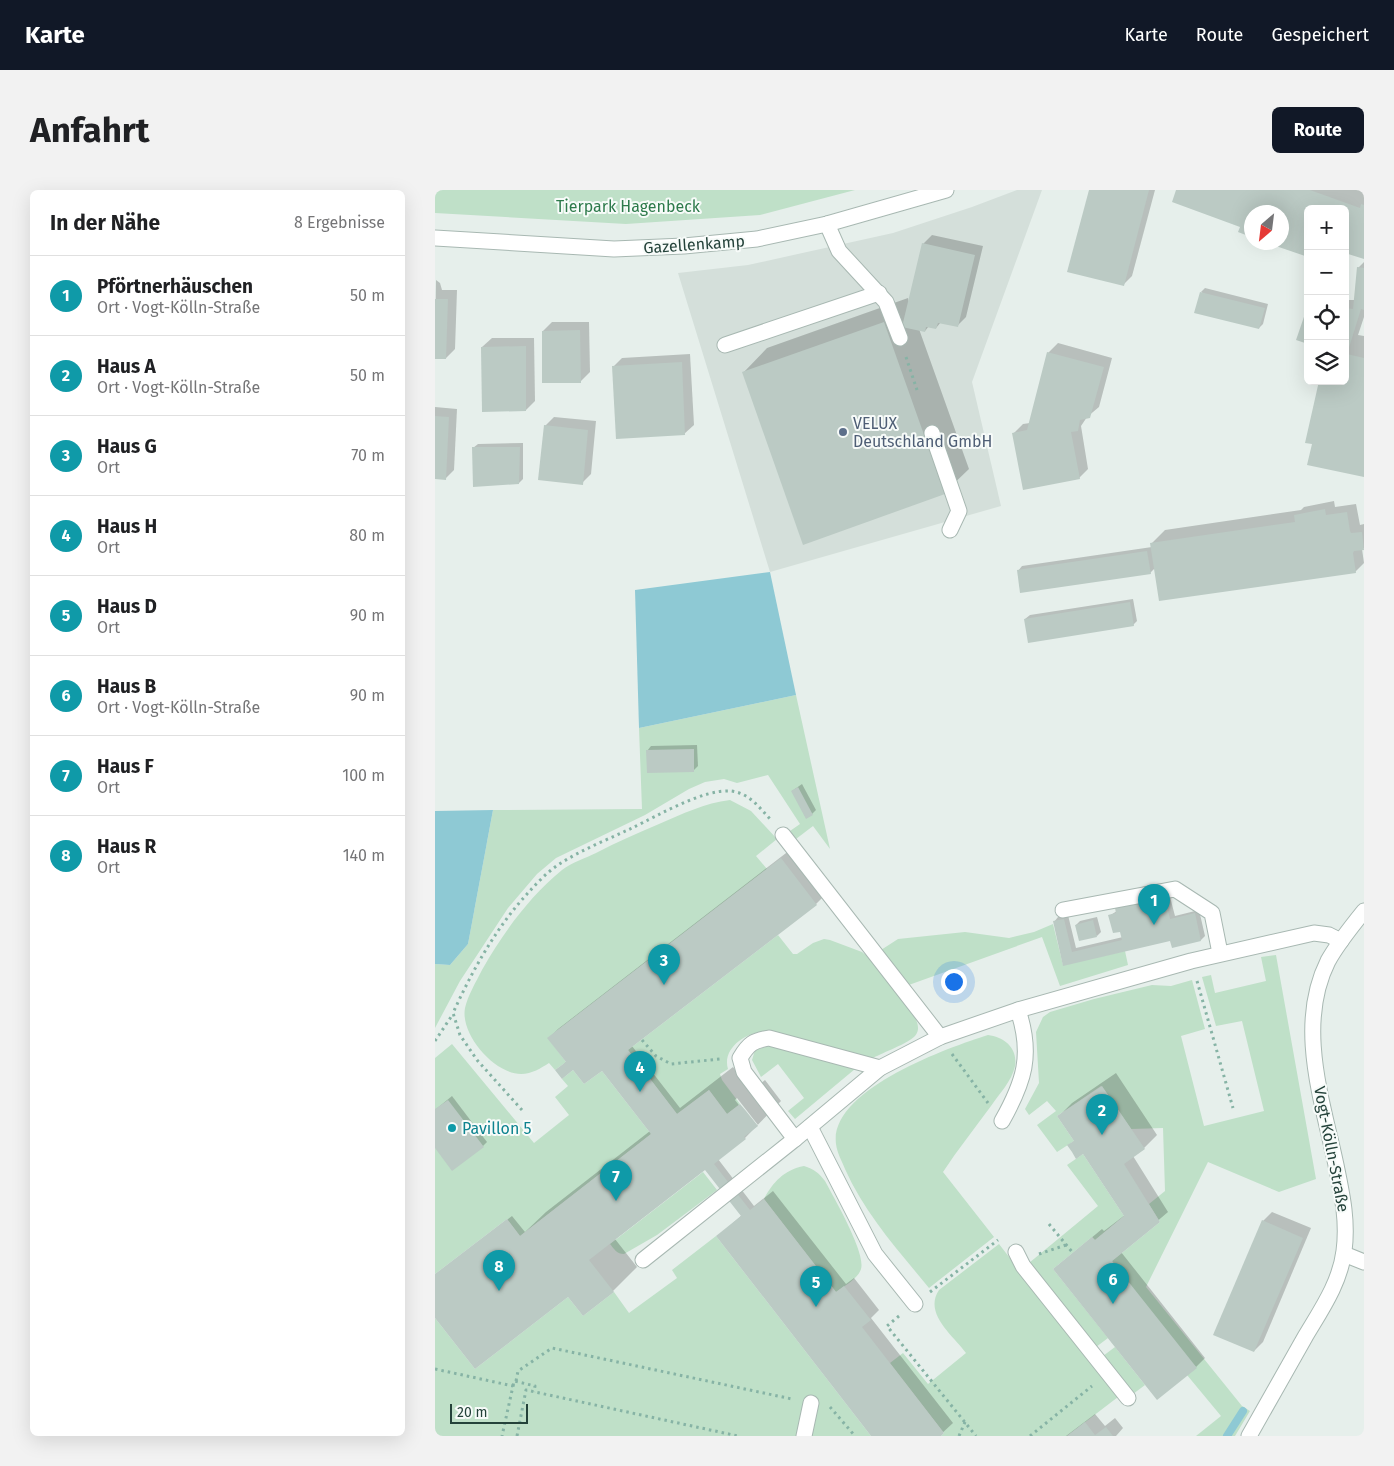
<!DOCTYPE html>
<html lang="de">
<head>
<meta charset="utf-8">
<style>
	body { margin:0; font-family:"Fira Sans",sans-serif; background:#f2f2f2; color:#202124 }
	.controls { position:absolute; right:15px; top:15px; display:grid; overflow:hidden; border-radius:8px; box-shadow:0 5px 20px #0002 }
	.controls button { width:45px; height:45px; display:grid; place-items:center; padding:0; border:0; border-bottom:1px solid #e0e0e0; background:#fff; color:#202124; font:25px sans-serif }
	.compass { position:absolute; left:809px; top:15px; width:45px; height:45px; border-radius:50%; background:#fff; box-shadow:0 5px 20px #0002; rotate:208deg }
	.scale { position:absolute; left:15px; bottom:12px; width:78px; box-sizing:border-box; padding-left:5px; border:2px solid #24423a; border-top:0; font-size:14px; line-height:18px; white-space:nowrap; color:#24423a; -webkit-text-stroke:4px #f7fbf9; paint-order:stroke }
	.you { position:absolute; left:518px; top:791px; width:18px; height:18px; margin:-12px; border:4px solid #fff; border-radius:50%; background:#1a73e8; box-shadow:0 0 0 8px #1a73e833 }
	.badge { display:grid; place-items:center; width:32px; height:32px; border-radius:50%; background:#111827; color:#fff; font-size:16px; font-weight:700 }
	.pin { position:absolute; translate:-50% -41px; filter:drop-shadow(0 1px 2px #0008) }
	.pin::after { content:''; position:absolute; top:26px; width:18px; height:15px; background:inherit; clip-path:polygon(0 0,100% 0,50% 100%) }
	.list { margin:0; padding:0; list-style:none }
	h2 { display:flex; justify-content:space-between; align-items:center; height:65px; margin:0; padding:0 20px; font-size:21px }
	h2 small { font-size:16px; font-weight:400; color:#757577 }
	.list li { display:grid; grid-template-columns:32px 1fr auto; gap:15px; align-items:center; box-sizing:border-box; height:80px; padding:0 20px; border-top:1px solid #e0e0e0 }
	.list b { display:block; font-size:19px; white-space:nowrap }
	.list p { margin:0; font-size:16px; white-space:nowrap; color:#757577 }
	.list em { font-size:16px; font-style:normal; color:#757577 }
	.icon { flex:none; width:28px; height:28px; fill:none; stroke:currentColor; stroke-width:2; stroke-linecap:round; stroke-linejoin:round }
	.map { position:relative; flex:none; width:929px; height:1246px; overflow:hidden; border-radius:8px }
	header { display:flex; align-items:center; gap:30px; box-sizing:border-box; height:70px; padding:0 25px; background:#111827; color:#fff }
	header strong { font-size:24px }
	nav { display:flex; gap:28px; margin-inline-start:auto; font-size:18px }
	.intro { display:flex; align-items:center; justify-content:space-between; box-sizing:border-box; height:120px; padding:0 30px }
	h1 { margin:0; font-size:35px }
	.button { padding:12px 22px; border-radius:8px; background:#111827; color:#fff; font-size:18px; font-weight:700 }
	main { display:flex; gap:30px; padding:0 30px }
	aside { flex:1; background:#fff; border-radius:8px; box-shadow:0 5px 20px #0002 }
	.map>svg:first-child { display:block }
</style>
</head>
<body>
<header>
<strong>Karte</strong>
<nav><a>Karte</a><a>Route</a><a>Gespeichert</a></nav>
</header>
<div class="intro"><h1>Anfahrt</h1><a class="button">Route</a></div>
<main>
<aside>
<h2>In der Nähe<small>8 Ergebnisse</small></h2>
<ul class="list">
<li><span class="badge" style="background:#0f9aa8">1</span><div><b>Pförtnerhäuschen</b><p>Ort · Vogt-Kölln-Straße</p></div><em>50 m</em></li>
<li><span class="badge" style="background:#0f9aa8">2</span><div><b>Haus A</b><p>Ort · Vogt-Kölln-Straße</p></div><em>50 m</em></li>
<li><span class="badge" style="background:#0f9aa8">3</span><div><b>Haus G</b><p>Ort</p></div><em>70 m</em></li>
<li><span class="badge" style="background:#0f9aa8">4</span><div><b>Haus H</b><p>Ort</p></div><em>80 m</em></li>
<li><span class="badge" style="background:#0f9aa8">5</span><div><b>Haus D</b><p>Ort</p></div><em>90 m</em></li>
<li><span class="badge" style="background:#0f9aa8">6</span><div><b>Haus B</b><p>Ort · Vogt-Kölln-Straße</p></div><em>90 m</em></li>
<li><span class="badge" style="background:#0f9aa8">7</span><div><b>Haus F</b><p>Ort</p></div><em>100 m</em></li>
<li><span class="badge" style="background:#0f9aa8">8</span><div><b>Haus R</b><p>Ort</p></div><em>140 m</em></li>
</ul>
</aside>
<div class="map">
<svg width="929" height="1246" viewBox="0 0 929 1246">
	<rect width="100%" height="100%" fill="#e6efeb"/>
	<!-- built -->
	<path fill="#d4dfda" d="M582,0h25l-70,192 29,124 -231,66 -92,-299 70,-8 145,-32 79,-26z"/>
	<!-- green -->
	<g fill="#bfe0c8">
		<path d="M0,0h420l-95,25 -134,9 -191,-11z"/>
		<path d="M361,505l34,154 -17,-23 -17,13 -6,-8 10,-7 -32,-49 -31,8 -13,-4 -19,3 -16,7 -44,26 -89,43 -19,16 -29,34 -48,73 -25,47v-64l15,1 18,-21 25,-134 149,-1 -3,-81z"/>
		<path d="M295,610l21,11 26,28 -21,17 11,13 -219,169 18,24 -11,8 -6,-7c-8,5 -17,11 -28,11 -26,0 -61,-39 -56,-66 3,-13 11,-26 17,-38 21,-37 47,-73 80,-100 10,-8 24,-12 34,-17 21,-11 42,-20 63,-29 23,-10 46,-21 71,-24z"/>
		<path d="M618,734l10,41 62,-14 3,14 -68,21 -18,-49 -136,49 -25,-36 17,-11 67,-7 44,6 25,-6z"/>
		<path d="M343,745l15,19h4l16,-11 11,-4 6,1 32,12 10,8 43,57c3,7 5,13 0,19 -8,8 -31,16 -42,22l-101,-26c-20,-4 -51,14 -44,37l-8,5 2,6 18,24 -13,10 -18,-24 -32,24 -49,-64z"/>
		<path d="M841,765l40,224 -37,13 -71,-30 -62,125 96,119 8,5 -15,25h-39l25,-20 -34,-41 -75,-114 48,-39 -11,-18 16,-13 -2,-63 -32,1 -30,-43 -44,30 17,25 -17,11 -20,-27 19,-14 -9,-10 -18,14 -4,-6 14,-26 -3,-51 7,-15 7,-5 44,-13 58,-14 19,1 21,-6 13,49 -24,7 23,90 60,-15 -22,-90 -26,5 -14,-49 9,-2 4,18 51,-12 -5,-24z"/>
		<path d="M553,845c16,2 30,13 27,31 -3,15 -16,28 -24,40 -16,22 -33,43 -48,66l51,65 -65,51c-31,-38 -64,-74 -84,-119 -3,-8 -8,-16 -9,-25 -7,-54 111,-96 152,-109z"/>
		<path d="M17,854l82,99 35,-28 -14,-18 13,-11 -6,-7 11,-9 11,14 18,-13 49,63 -131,102 -13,-17 -72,55v-216z"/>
		<path d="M338,855l82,23v1l-60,50 -7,-8 16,-13 -26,-34 -17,13 -9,-17 3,-10z"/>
		<path d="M648,964l41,62 -29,24 -3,-3 -39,32 55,69 -12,9 -67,-84 69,-57 -31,-41z"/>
		<path d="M369,976c10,3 15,7 21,15 9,17 41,72 36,88 -3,10 -17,17 -25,23l-72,-93c9,-17 20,-29 40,-33z"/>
		<path d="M268,982l14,18 -60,45 -33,19c-7,0 -10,-5 -14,-10z"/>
		<path d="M281,1046l155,200h-436v-118l40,51 93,-72 15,19 31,-24 15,21 48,-35 -5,-8z"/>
		<path d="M564,1054l119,153 -51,39h-126l3,-3 -54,-70 13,-10 25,31 38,-31c-12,-17 -43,-39 -27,-63z"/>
		<path d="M680,1157l30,38 -12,9 -30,-38z"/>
	</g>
	<!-- water -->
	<g fill="#8ec9d4">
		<path d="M335,382l26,123 -157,33 -4,-138z"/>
		<path d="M58,620l-25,134 -18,21 -15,-1v-153z"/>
	</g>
	<!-- shadow -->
	<g fill="#0003" fill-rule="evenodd">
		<path d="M655,0h65l-23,86 -9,9z"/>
		<path d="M743,0h186v68l-19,-49h-37v47l-38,-14h11v-30h-30v24l-11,-4 2,-5z"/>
		<path d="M497,45l51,11 -17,71 -9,9 -16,-4 -5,6 -7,-2 -4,5 -6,-2 50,140 -25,24 -201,-120 24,-25 141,-50 1,5 14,-59z"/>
		<path d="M929,72v55l-6,18 6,1v140l-51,-33 32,-62v-81h10l3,-32z"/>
		<path d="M1,90l4,3 2,7h15l-2,59 -9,9 -11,-1z"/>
		<path d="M770,98l63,16 -5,20 -4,4 -58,-36z"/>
		<path d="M117,132h37l1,50 -10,10 -37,-51z"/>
		<path d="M57,148h42l1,63 -9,9 -44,-63z"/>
		<path d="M623,153l54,15 -13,49 -12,10 -6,9 7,43 -9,9 -65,-45 9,-9 7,-1 18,-70z"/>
		<path d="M255,164l4,71 -10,9 -71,-67 9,-9z"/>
		<path d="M0,217l22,2 -3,61 -9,9 -10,-1z"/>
		<path d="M119,227l42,4 -5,53 -9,9 -37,-57z"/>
		<path d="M88,253v36l-4,4 -46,-35 5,-4z"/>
		<path d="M899,311l1,6 21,-3 4,21 4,-1v24l-2,1 2,14 -9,9 -200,-4 -5,5 -132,-2 4,-5 130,-19v-4l13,-13 136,-20 3,-3z"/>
		<path d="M698,409l4,22 -4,4 -108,-6 5,-4z"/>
		<path d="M262,555l1,21 -4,4 -47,-19 4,-5z"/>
		<path d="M367,594l14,26 -4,4 -20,-23z"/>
		<path d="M355,660l35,45 -9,9 -184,142 48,62 53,-41 19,24 13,-11 16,21 -36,37 -27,21 36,47 19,-15 73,93 8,-6 25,32 -8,8 82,105 -14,13h-66l-155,-200 24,-21 -32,-50 -95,74 22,28 -24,24 -45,4 -133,21v-41l77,-59 13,16 21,-20 104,-81 -47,-60 -30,-2 -16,1 10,-9 -18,-23 9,-9zM302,908l21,27 -2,2 -21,-27z"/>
		<path d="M734,703l6,23 24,-6 6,26 -4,4 -30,-1 -107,25 -10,-42 4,-5 10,-2 8,33 47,-11 -2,-7 -12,-14 8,-5 -1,-3 4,-4z"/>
		<path d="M662,727l4,15 -4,4 -21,-11 4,-4z"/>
		<path d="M681,883l41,62 -13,13 -11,8 35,56 -47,40 84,106 -9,9 -142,-98 48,-40 2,2 21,-16 -42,-63 -14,-6 6,-6 -16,-24 13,-13z"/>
		<path d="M17,906l35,46 -4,4h-48v-36z"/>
		<path d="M837,1022l39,16 -48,114 -9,9 9,-130z"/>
		<path d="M660,1224l10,12 10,-8 8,10 -7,8h-50z"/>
	</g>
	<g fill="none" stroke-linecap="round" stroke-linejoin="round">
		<!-- stream -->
		<path stroke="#8ec9d4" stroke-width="8" d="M792,1246l16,-25"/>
	</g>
	<!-- building -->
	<g fill="#bbcac4">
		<path d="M654,0h60l-25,96 -57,-14z"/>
		<path d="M741,0h134l50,18 1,-4 3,1v54l-19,-6v-44h-37v48l-41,-14 14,-1v-30h-30v25l-13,-5 2,-5 -68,-25z"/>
		<path d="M487,53l53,12 -17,72 -20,-4 -2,6 -10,-2 -1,5 -23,-5z"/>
		<path d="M922,77l7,1v42l-3,-1 -14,45 17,4v119l-57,-12 5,-21 -7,-1 14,-62h26v-73l8,1z"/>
		<path d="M765,102l65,16 -6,21 -65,-16z"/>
		<path d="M0,109h13l-2,60h-11z"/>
		<path d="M872,118h1v36l-12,-4z"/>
		<path d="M449,132l61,172 -142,51 -61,-173z"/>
		<path d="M145,140l1,53h-39v-52z"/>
		<path d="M91,156v65l-44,1 -1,-65z"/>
		<path d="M612,162l57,15 -14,51 -10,2 -2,11 -7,1 9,47 -57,11 -11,-57 15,-3z"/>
		<path d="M247,172l3,73 -69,4 -4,-73z"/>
		<path d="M0,226l14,1 -3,63 -11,-1z"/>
		<path d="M109,235l44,5 -5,55 -45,-5z"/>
		<path d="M37,257h48l-1,37 -46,3z"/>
		<path d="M890,319l1,6 21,-3 3,19 1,2 11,-1 2,18 -10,1 -1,2 3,20 -197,28 -9,-58 145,-21 -1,-7z"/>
		<path d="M712,361l4,23 -131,19 -3,-23z"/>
		<path d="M695,412l4,24 -106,17 -4,-24z"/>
		<path d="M259,559v23l-47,1 -1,-23z"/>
		<path d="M363,597l15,28 -7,4 -15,-28z"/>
		<path d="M346,668l36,47 -189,145 49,64 32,-24 18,24 13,-10 6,7 12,15 -14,11 2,2 -32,25 36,46 14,-11 72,93 8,-6 27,34 -9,7 82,106 -3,3h-70l-155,-200 25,-20 -36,-46 -116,90 25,32 -31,24 -15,-19 -93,72 -40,-51v-44l72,-55 13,17 131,-102 -49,-63 -18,13 -11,-14 -11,9 -7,-9 11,-8 -19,-24z"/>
		<path d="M730,707l5,22 25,-6 6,28 -29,7 -2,-7 -107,25 -10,-45 11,-2 8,33 50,-12 -2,-8 -7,1 -5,-18 8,-2 -1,-5z"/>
		<path d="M658,730l4,17 -18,4 -4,-16z"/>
		<path d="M667,896l43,63 -21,15 36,58 -48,39 85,107 -40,32 -104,-131 39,-32 3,3 29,-24 -41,-62 -7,5 -4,-7 -5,-7 7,-4 -17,-25z"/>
		<path d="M13,910l36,47 -32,24 -17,-23v-39z"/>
		<path d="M827,1030l41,18 -49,114 -41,-17z"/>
		<path d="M650,1232l10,13 11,-8 7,9h-46z"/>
	</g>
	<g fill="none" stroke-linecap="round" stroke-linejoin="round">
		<defs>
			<g id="minor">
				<path d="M392,34l12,27 47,51 14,36"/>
				<path d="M0,48l179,11 70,-3 73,-7 70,-15 119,-34"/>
				<path d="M290,155l154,-52"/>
				<path d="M497,243l27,78 -9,19"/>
				<path d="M348,645l157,202"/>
				<path d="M628,720l112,-21 37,24 8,40"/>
				<path d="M567,931c22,-39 31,-66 16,-111"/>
				<path d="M375,937l65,127 40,50"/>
				<path d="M360,949l-51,-67 -4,-14c9,-15 13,-17 29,-20l111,30"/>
				<path d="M581,1062l7,14 105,132"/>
				<path d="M909,1064l20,8"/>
				<path d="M208,1070l152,-121 85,-71 60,-31 78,-27 173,-49 123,-28 15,2 12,6"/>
				<path d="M369,1246l7,-33"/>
				<path d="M814,1246c19,-33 37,-66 56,-99 16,-27 35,-54 39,-86 4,-30 -2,-57 -8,-86 -14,-66 -40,-140 -8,-204 10,-18 23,-34 36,-50"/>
			</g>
		</defs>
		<!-- minor casing -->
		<use href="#minor" stroke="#a8b8b2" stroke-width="17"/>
		<!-- path -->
		<g stroke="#86b3a5" stroke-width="3" stroke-dasharray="2.5 4" stroke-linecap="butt">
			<path d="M471,167l11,33"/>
			<path d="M762,791l36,127"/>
			<path d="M207,850l14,16 15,8 49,-5"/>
			<path d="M0,851l18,-27"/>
			<path d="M517,864l36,49"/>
			<path d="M87,920l-45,-50 -17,-25 -7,-22c19,-42 43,-85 74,-119 10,-11 21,-23 34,-31 22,-14 48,-24 71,-35 27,-13 71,-39 99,-37 18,2 28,16 39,28"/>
			<path d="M614,1034l24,29"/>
			<path d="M604,1064l27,-9"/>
			<path d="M495,1102l68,-52"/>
			<path d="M464,1126l-12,10 89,110"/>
			<path d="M0,1179l78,17 -11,50"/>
			<path d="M81,1191l2,-10 34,-23 240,51"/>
			<path d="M78,1196l1,-5 21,5 -1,6"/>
			<path d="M395,1217l25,29"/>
			<path d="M82,1246l9,-46 212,46"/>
			<path d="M524,1246l6,-14"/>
			<path d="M595,1246l62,-50"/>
		</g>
		<!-- minor -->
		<use href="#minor" stroke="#fff" stroke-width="15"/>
	</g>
	<!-- markers -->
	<circle fill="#5c6f8a" stroke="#f7fbf9" stroke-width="2" cx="408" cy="242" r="5"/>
	<circle fill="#0f9aa8" stroke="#f7fbf9" stroke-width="2" cx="17" cy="938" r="5"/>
	<g text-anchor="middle" stroke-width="4" stroke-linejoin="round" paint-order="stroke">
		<!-- park labels -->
		<g font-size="16" fill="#2d7a4b" stroke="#f7fbf9">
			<text x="193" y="22">Tierpark Hagenbeck</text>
		</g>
		<!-- street labels -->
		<g font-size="16" fill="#24423a" stroke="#f7fbf9">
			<text transform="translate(259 54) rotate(-4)" y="6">Gazellenkamp</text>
			<text transform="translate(897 959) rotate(79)" y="6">Vogt-Kölln-Straße</text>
		</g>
		<!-- service labels -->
		<g font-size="16" fill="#4e5e75" stroke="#f7fbf9" text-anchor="start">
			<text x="418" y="239">VELUX<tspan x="418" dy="18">Deutschland GmbH</tspan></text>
		</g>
		<!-- culture labels -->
		<g font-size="16" fill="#0d838f" stroke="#f7fbf9" text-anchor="start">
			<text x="27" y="944">Pavillon 5</text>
		</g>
	</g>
</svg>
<div class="controls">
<button>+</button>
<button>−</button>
<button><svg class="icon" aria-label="locate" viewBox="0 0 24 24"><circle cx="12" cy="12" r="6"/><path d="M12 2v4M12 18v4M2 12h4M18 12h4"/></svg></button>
<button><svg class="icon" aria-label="layers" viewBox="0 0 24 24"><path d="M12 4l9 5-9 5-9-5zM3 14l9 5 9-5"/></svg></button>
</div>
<svg class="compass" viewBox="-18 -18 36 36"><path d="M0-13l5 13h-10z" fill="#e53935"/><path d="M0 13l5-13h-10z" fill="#757577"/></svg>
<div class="scale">20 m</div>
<div class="you"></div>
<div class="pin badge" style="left:719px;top:735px;background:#0f9aa8">1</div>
<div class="pin badge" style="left:667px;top:945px;background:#0f9aa8">2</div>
<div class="pin badge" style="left:229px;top:795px;background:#0f9aa8">3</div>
<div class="pin badge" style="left:205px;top:902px;background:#0f9aa8">4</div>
<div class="pin badge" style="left:381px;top:1117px;background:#0f9aa8">5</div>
<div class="pin badge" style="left:678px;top:1114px;background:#0f9aa8">6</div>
<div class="pin badge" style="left:181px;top:1011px;background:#0f9aa8">7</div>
<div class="pin badge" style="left:64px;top:1101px;background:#0f9aa8">8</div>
</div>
</main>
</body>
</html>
